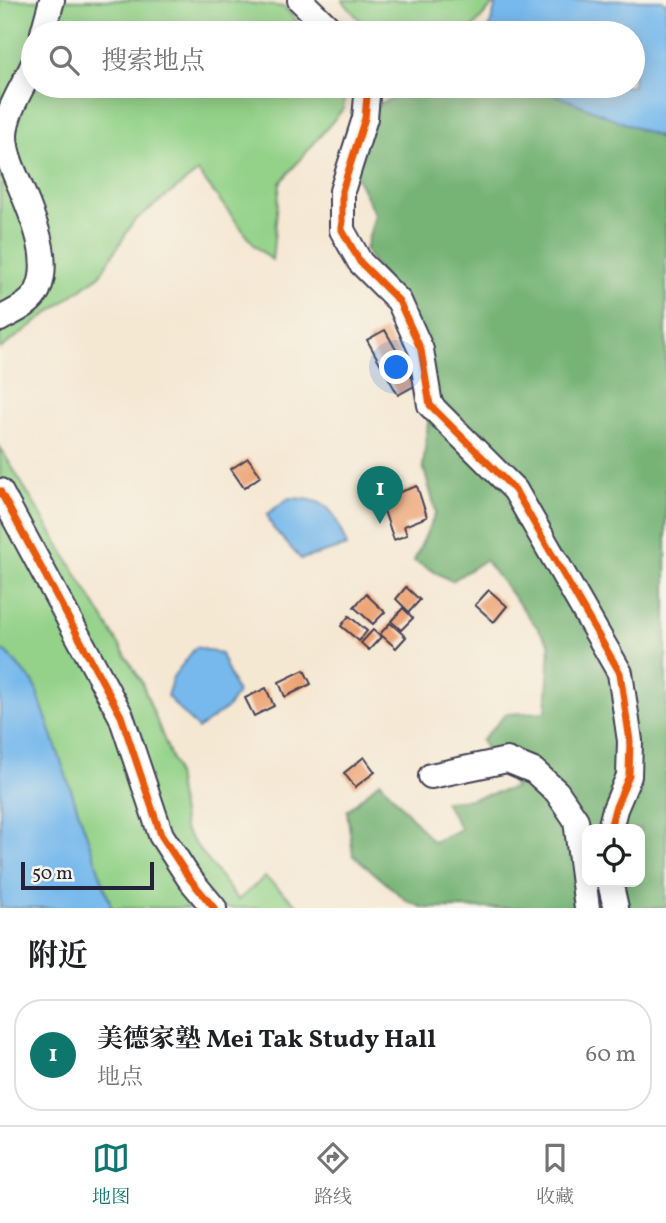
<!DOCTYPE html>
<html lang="zh">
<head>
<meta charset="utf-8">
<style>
	body { margin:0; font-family:Vollkorn,"Noto Serif SC",serif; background:#f2f2f2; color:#202124 }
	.controls { position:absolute; right:21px; bottom:21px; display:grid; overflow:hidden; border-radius:14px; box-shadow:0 4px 18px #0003 }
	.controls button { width:63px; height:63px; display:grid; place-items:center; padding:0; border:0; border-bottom:2px solid #e0e0e0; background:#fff; color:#202124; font:35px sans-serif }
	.scale { position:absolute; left:21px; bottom:18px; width:133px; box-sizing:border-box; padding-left:7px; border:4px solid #22223b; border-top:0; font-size:19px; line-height:24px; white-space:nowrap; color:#22223b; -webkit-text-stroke:5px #f7f3e8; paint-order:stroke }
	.you { position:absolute; left:397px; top:368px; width:24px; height:24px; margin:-18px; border:5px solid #fff; border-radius:50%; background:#1a73e8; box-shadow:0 0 0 10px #1a73e833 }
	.badge { display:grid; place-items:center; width:46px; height:46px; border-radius:50%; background:#0f766e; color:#fff; font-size:23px; font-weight:700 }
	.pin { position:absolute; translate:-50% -58px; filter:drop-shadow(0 2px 4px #0008) }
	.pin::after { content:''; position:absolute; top:37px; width:24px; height:21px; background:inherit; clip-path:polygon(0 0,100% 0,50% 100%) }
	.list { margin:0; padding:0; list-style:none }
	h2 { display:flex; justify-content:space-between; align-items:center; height:91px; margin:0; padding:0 28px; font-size:30px }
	h2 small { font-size:23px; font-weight:400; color:#757577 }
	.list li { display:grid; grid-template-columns:46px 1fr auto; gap:21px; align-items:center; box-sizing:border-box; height:112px; margin:0 14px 14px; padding:0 14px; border:2px solid #e0e0e0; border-radius:28px }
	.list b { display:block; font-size:26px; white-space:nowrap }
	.list p { margin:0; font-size:23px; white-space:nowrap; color:#757577 }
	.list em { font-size:23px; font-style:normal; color:#757577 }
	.icon { flex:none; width:38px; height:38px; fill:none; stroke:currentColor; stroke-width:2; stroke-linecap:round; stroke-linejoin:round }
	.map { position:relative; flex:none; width:666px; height:908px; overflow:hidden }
	.search { position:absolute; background:#fff; box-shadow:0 4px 18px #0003; left:21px; right:21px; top:21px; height:77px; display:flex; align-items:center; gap:18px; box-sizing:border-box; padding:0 24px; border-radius:38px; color:#757577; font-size:26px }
	.sheet { height:217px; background:#fff }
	nav { display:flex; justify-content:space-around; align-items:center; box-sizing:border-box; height:98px; border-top:2px solid #e0e0e0; background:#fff; font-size:19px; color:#757577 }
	nav a { display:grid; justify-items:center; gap:4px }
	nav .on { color:#0f766e }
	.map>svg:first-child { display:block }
</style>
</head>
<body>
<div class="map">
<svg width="666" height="908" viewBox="0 0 666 908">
	<rect width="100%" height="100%" fill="#f7f3e8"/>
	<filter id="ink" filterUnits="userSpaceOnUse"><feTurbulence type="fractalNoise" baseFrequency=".0143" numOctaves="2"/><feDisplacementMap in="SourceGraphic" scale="14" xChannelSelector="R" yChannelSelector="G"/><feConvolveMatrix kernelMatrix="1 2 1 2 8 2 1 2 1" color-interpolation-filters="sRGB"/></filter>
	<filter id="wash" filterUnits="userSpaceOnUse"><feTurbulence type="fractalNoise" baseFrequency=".00686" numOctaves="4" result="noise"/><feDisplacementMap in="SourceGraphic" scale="28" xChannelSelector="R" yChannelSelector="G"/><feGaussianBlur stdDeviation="1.57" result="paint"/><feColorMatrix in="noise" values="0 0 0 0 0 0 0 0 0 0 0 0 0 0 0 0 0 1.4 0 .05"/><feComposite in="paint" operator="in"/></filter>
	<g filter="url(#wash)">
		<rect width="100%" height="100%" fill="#f5e8d3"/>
		<!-- green -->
		<g fill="#93d288" stroke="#5a7a62" stroke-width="2">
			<path d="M0,0h221l63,7 24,26h-275v53h312l-2,23 -63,74 -8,77 -17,-14 -57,-74 -64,49 -34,54 -100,74z"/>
			<path d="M342,0h155l-29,33h-97z"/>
			<path d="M0,447l141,234 34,86 9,62 54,71 27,-23 36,31h-301z"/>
		</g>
		<!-- forest -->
		<path fill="#76b474" stroke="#4c6b58" stroke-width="2" fill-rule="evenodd" d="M422,86h113l131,54v768h-242l-17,-7 -54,-46 -6,-44 33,-30 53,61 28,-13 -17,-28 26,-2 45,-11 -34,-47 25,-27 40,-2 4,-68 -65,-84 -33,21 -38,-20 22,-49 -13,-46 7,-61 -4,-65 -61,-90 10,-35 -25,-51 16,-55zM587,829h53v53h-53z"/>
		<!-- water -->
		<g fill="#77b9ec" stroke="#4c6e94" stroke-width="2">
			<path d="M497,0h165l4,3v134l-13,-2 -119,-49h99v-53h-145z"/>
			<path d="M289,498c42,1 43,11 58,48l-46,13 -28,-31 -6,-14z"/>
			<path d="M196,647l25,7 16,39 -9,14 -30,22 -31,-33 6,-19z"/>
			<path d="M5,651l29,32 78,225h-112v-254z"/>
		</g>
		<g id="blocks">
			<!-- building -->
			<g fill="#eda373">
				<path d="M385,330l14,25 -18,10 -14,-25z"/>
				<path d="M402,360l14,25 -18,10 -14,-25z"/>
				<path d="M248,458l13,18 -17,12 -13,-19z"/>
				<path d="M417,486l10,31 -23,9 3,9 -13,5 -14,-41z"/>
				<path d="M406,587l14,13 -11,12 -13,-13z"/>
				<path d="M489,590l18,16 -13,16 -19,-17z"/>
				<path d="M366,594l19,18 -12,12 -19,-17z"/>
				<path d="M403,608l10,10 -12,12 -10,-9z"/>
				<path d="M349,616l18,15 -8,10 -18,-15z"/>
				<path d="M390,623l16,14 -10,11 -16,-14z"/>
				<path d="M373,630l8,7 -12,13 -8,-7z"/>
				<path d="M304,670l7,14 -26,13 -6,-15z"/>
				<path d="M266,688l8,18 -20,10 -9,-18z"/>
				<path d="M364,757l11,15 -20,15 -11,-14z"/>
			</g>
		</g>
	</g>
	<g filter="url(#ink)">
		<use href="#blocks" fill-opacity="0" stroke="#424052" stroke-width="2"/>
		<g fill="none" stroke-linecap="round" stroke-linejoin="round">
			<defs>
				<g id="minor">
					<path d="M300,0l34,33"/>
					<path d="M43,33l9,-33"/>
					<path d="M368,86l-3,32 -23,73v39l18,32 39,39 22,49 9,55 85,85 105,183 10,68 -1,35 -14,33 -5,20"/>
					<path d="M0,319c14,-8 31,-14 38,-29 14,-31 -6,-75 -18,-104 -7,-16 -15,-33 -15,-51 1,-24 18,-48 28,-70"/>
					<path d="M0,491l121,225 40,119 28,43 25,30"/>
					<path d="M431,776l76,-16 27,11 23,21 19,28 11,88"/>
					<path d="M610,882l6,26"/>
				</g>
			</defs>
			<!-- minor casing -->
			<use href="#minor" stroke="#424052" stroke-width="28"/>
			<!-- minor -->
			<use href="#minor" stroke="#fff" stroke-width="24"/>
			<defs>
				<g id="cycleway">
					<path d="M368,86l-3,32 -23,73v39l18,32 39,39 22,49 9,55 85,85 105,183 10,68 -1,35 -14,33 -5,20"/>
					<path d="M0,491l121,225 40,119 28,43 25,30"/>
				</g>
			</defs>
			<!-- cycleway casing -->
			<use href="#cycleway" stroke="#f7f3e8" stroke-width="11"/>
			<!-- cycleway -->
			<use href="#cycleway" stroke="#e8590c" stroke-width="7"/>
		</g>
	</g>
</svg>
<div class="controls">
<button><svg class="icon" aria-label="locate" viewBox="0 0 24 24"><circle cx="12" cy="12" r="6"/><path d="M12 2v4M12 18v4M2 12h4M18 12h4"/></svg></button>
</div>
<div class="scale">50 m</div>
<div class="you"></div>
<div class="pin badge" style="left:380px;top:524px">1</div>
<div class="search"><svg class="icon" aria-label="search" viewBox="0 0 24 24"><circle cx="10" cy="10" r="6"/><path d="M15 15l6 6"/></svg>搜索地点</div>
</div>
<section class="sheet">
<h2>附近<small></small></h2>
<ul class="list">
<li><span class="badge">1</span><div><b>美德家塾 Mei Tak Study Hall</b><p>地点</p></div><em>60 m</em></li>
</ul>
</section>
<nav>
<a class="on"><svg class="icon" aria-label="map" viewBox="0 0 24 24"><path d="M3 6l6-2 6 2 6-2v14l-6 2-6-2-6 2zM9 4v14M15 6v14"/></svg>地图</a>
<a><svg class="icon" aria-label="directions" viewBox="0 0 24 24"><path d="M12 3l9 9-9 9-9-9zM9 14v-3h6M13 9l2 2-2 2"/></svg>路线</a>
<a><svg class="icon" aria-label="saved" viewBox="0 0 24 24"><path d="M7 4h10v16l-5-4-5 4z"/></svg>收藏</a>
</nav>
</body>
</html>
